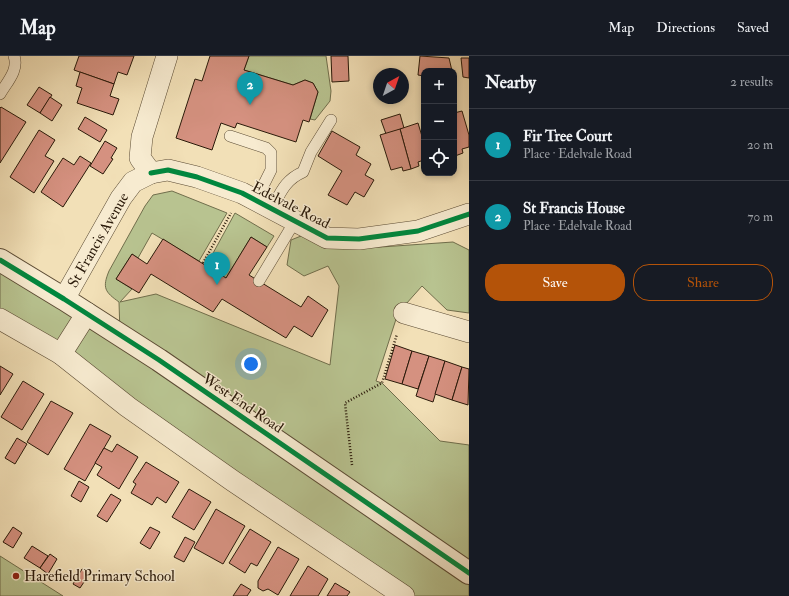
<!DOCTYPE html>
<html lang="en">
<head>
<meta charset="utf-8">
<style>
	body { margin:0; font-family:"IM FELL Double Pica",serif; background:#20242c; color:#f1f3f6 }
	.controls { position:absolute; right:12px; top:12px; display:grid; overflow:hidden; border-radius:8px; box-shadow:0 2px 6px #0003 }
	.controls button { width:36px; height:36px; display:grid; place-items:center; padding:0; border:0; border-bottom:1px solid #363941; background:#171b24; color:#f1f3f6; font:20px sans-serif }
	.compass { position:absolute; left:373px; top:12px; width:36px; height:36px; border-radius:50%; background:#171b24; box-shadow:0 2px 6px #0003; rotate:40deg }
	.you { position:absolute; left:251px; top:308px; width:14px; height:14px; margin:-10px; border:3px solid #fff; border-radius:50%; background:#1a73e8; box-shadow:0 0 0 6px #1a73e833 }
	.badge { display:grid; place-items:center; width:26px; height:26px; border-radius:50%; background:#b45309; color:#fff; font-size:13px; font-weight:700 }
	.pin { position:absolute; translate:-50% -33px; filter:drop-shadow(0 1px 2px #0008) }
	.pin::after { content:''; position:absolute; top:21px; width:14px; height:12px; background:inherit; clip-path:polygon(0 0,100% 0,50% 100%) }
	.list { margin:0; padding:0; list-style:none }
	h2 { display:flex; justify-content:space-between; align-items:center; height:52px; margin:0; padding:0 16px; font-size:17px }
	h2 small { font-size:13px; font-weight:400; color:#9ea1a6 }
	.list li { display:grid; grid-template-columns:26px 1fr auto; gap:12px; align-items:center; box-sizing:border-box; height:72px; padding:0 16px; border-top:1px solid #363941 }
	.list b { display:block; font-size:15px; white-space:nowrap }
	.list p { margin:0; font-size:13px; white-space:nowrap; color:#9ea1a6 }
	.list em { font-size:13px; font-style:normal; color:#9ea1a6 }
	.actions { display:flex; gap:8px; padding:12px 16px }
	.actions a { flex:1; padding:9px 0; border:1px solid #b45309; border-radius:16px; text-align:center; font-size:14px; color:#b45309 }
	.actions .main { background:#b45309; color:#fff }
	.icon { flex:none; width:22px; height:22px; fill:none; stroke:currentColor; stroke-width:2; stroke-linecap:round; stroke-linejoin:round }
	.map { position:relative; flex:none; width:469px; height:540px; overflow:hidden }
	header { display:flex; align-items:center; gap:24px; box-sizing:border-box; height:56px; padding:0 20px; background:#171b24; border-bottom:1px solid #363941 }
	header strong { font-size:19px }
	nav { display:flex; gap:22px; margin-inline-start:auto; font-size:14px }
	main { display:flex }
	aside { flex:1; background:#171b24 }
	.map>svg:first-child { display:block }
</style>
</head>
<body>
<header>
<strong>Map</strong>
<nav><a>Map</a><a>Directions</a><a>Saved</a></nav>
</header>
<main>
<div class="map">
<svg width="469" height="540" viewBox="0 0 469 540">
	<rect width="100%" height="100%" fill="#f2e0b7"/>
	<filter id="stains"><feTurbulence type="fractalNoise" baseFrequency=".005" numOctaves="4"/><feColorMatrix values="0 0 0 0 .2 0 0 0 0 .09 0 0 0 0 .02 0 0 0 .5 -.17"/></filter>
	<radialGradient id="worn" r=".72"><stop offset=".6" stop-color="#630" stop-opacity="0"/><stop offset="1" stop-color="#630" stop-opacity=".3"/></radialGradient>
	<!-- green -->
	<g fill="#b8c390" stroke="#706e4c">
		<path d="M249,0h77l5,35 -1,10 -15,19 -5,-1 8,-27 -5,-9 -8,-3 -12,5 -49,-15z"/>
		<path d="M172,135l55,22 -28,48 -47,-28 -14,25 -6,-4 -16,25 16,10 -12,13 36,-8 174,71 9,-79 -11,-20 -24,10 -17,-11 4,-25 15,-6 33,13h42l72,-5 16,8v63l-22,-3 -25,-24 -24,27 -22,68 6,2 58,58 29,4v151h-65l-404,-277v-59l120,74 -1,-32c-14,-10 -17,-14 -10,-31l36,-65 8,-11z"/>
		<path d="M235,157l39,23 -7,11 -16,-10 -25,41 -20,-12z"/>
		<path d="M0,500l63,40h-63z"/>
	</g>
	<!-- building -->
	<g fill="#d59180" stroke="#291909">
		<path d="M79,0h55l-7,19 -9,-3 -4,12 -40,-14z"/>
		<path d="M210,0h39l-5,14 49,15 12,-5 8,3 5,9 -9,30 -6,-2 -7,22 -59,-19 -2,5 -14,-5 -9,27 -36,-12 19,-59 7,2z"/>
		<path d="M331,0h17l1,25 -17,1z"/>
		<path d="M420,0l29,2 3,13h-28v5l-6,-1z"/>
		<path d="M461,2h8v20l-6,-1z"/>
		<path d="M80,16l34,12 -4,12 9,3 -6,16 -36,-12 5,-15 -6,-2z"/>
		<path d="M39,31l13,8 -12,18 -13,-8z"/>
		<path d="M50,41l12,8 -10,16 -12,-8z"/>
		<path d="M1,51l25,15 -26,41v-55z"/>
		<path d="M462,55l7,24v12l-7,2 1,4 -8,3 -1,-43z"/>
		<path d="M400,58l4,14 -18,6 -5,-14z"/>
		<path d="M85,61l22,13 -7,12 -22,-13z"/>
		<path d="M418,67l6,20v17l-6,2 1,4 -8,3 -11,-40z"/>
		<path d="M400,73l11,40 -8,2 -1,-4 -11,3 -11,-35z"/>
		<path d="M39,74l16,10 -10,16 9,5 -20,32 -24,-16z"/>
		<path d="M332,75l28,16 -4,8 15,9 -6,11 9,5 -10,17 -9,-5 -8,13 -19,-10 14,-24 -24,-15z"/>
		<path d="M105,85l12,7 -6,10 2,1 -10,15 -13,-8z"/>
		<path d="M80,100l11,7 -28,44 -22,-15 22,-34 11,7z"/>
		<path d="M251,181l16,10 -18,28 52,32 7,-11 20,14 -16,27 -18,-11 -8,12 -64,-39 -9,13 -62,-38 -12,19 -23,-14 16,-25 15,10 16,-25 63,39z"/>
		<path d="M395,289l17,6 -10,33 -17,-5z"/>
		<path d="M412,295l17,5 -11,33 -16,-5z"/>
		<path d="M429,300l16,5 -12,41 -17,-6z"/>
		<path d="M445,305l17,6 -10,33 -17,-6z"/>
		<path d="M0,310l13,8 -13,21z"/>
		<path d="M462,311l7,2 -1,36 -16,-5z"/>
		<path d="M23,325l21,13 -22,36 -21,-13z"/>
		<path d="M51,345l22,12 -25,42 -21,-13z"/>
		<path d="M90,368l21,12 -26,45 -21,-12z"/>
		<path d="M17,382l10,6 -12,20 -10,-6z"/>
		<path d="M117,388l21,13 -19,32 -22,-14 5,-8 -7,-4 9,-15 8,4z"/>
		<path d="M146,406l33,20 -13,21 -9,-6 -5,8 -21,-12 5,-9 -3,-2z"/>
		<path d="M79,425l10,6 -8,15 -10,-6z"/>
		<path d="M189,433l22,13 -17,28 -22,-13z"/>
		<path d="M111,438l10,6 -14,22 -10,-6z"/>
		<path d="M216,453l29,17 -22,38 -29,-16z"/>
		<path d="M13,471l9,6 -9,15 -10,-6z"/>
		<path d="M150,471l10,5 -10,17 -10,-6z"/>
		<path d="M250,473l21,13 -14,24 -6,-3 -6,10 -16,-10z"/>
		<path d="M185,481l10,5 -11,20 -10,-5z"/>
		<path d="M32,490l16,10 -8,12 -16,-10z"/>
		<path d="M278,491l21,12 -21,36 -10,-6 -5,2 -5,-3v-7z"/>
		<path d="M50,498l7,5 -9,15 -8,-6z"/>
		<path d="M308,510l20,13 -10,17h-28z"/>
		<path d="M82,513l8,4 -10,15 -7,-4z"/>
		<path d="M335,527l15,9 -3,4h-20z"/>
		<path d="M241,528l10,6 -4,6h-14z"/>
	</g>
	<g fill="none" stroke-linecap="round" stroke-linejoin="round">
		<defs>
			<g id="service">
				<path d="M0,38c7,-12 19,-24 14,-38"/>
				<path d="M230,80l36,12 5,5v17l-15,30"/>
				<path d="M272,152c9,-16 13,-28 31,-36l8,-20 20,-32"/>
				<path d="M259,225l36,-60"/>
			</g>
			<g id="minor">
				<path d="M151,117l17,-3 29,7 45,16 85,45 32,1 59,-8 51,-17"/>
				<path d="M64,243l57,-101 12,-16 18,-9 -11,-15 2,-21 25,-81"/>
				<path d="M87,257l-26,41 67,53 105,74 171,115"/>
				<path d="M404,257l65,19"/>
				<path d="M0,263l61,35"/>
			</g>
			<path id="tertiary" d="M0,204l64,39 95,61 310,213"/>
		</defs>
		<!-- service casing -->
		<use href="#service" stroke="#5b4b34" stroke-width="12"/>
		<!-- minor casing -->
		<use href="#minor" stroke="#5b4b34" stroke-width="22"/>
		<!-- tertiary casing -->
		<use href="#tertiary" stroke="#5b4b34" stroke-width="24"/>
		<!-- path -->
		<g stroke="#291909" stroke-width="2.5" stroke-dasharray="1 2" stroke-linecap="butt">
			<path d="M203,207l28,-50"/>
			<path d="M352,409l-7,-62 37,-20 15,-49"/>
		</g>
		<!-- service -->
		<use href="#service" stroke="#f7ebd0" stroke-width="11"/>
		<!-- minor -->
		<use href="#minor" stroke="#f7ebd0" stroke-width="21"/>
		<!-- tertiary -->
		<use href="#tertiary" stroke="#f7ebd0" stroke-width="22"/>
		<defs>
			<g id="cycleway">
				<path d="M151,117l17,-3 29,7 45,16 85,45 32,1 59,-8 51,-17"/>
				<path d="M0,204l64,39 95,61 310,213"/>
			</g>
		</defs>
		<!-- cycleway casing -->
		<use href="#cycleway" stroke="#f7ebd0" stroke-width="8"/>
		<!-- cycleway -->
		<use href="#cycleway" stroke="#00873e" stroke-width="5"/>
	</g>
	<!-- markers -->
	<circle fill="#8f2418" stroke="#f7ebd0" stroke-width="1.5" cx="16" cy="520" r="4"/>
	<g text-anchor="middle" stroke-width="3" stroke-linejoin="round" paint-order="stroke">
		<!-- street labels -->
		<g font-size="15" fill="#291909" stroke="#f7ebd0">
			<text transform="translate(291 149) rotate(27)" y="5">Edelvale Road</text>
			<text transform="translate(98 184) rotate(-60)" y="5">St Francis Avenue</text>
			<text transform="translate(243 347) rotate(34)" y="5">West End Road</text>
		</g>
		<!-- poi labels -->
		<g font-size="15" fill="#291909" stroke="#f7ebd0" text-anchor="start">
			<text x="24" y="525">Harefield Primary School</text>
		</g>
	</g>
	<rect width="100%" height="100%" filter="url(#stains)"/>
	<rect width="100%" height="100%" fill="url(#worn)"/>
</svg>
<div class="controls">
<button>+</button>
<button>−</button>
<button><svg class="icon" aria-label="locate" viewBox="0 0 24 24"><circle cx="12" cy="12" r="6"/><path d="M12 2v4M12 18v4M2 12h4M18 12h4"/></svg></button>
</div>
<svg class="compass" viewBox="-18 -18 36 36"><path d="M0-13l5 13h-10z" fill="#e53935"/><path d="M0 13l5-13h-10z" fill="#9ea1a6"/></svg>
<div class="you"></div>
<div class="pin badge" style="left:217px;top:229px;background:#0f9aa8">1</div>
<div class="pin badge" style="left:250px;top:49px;background:#0f9aa8">2</div>
</div>
<aside>
<h2>Nearby<small>2 results</small></h2>
<ul class="list">
<li><span class="badge" style="background:#0f9aa8">1</span><div><b>Fir Tree Court</b><p>Place · Edelvale Road</p></div><em>20 m</em></li>
<li><span class="badge" style="background:#0f9aa8">2</span><div><b>St Francis House</b><p>Place · Edelvale Road</p></div><em>70 m</em></li>
</ul>
<div class="actions"><a class="main">Save</a><a>Share</a></div>
</aside>
</main>
</body>
</html>
